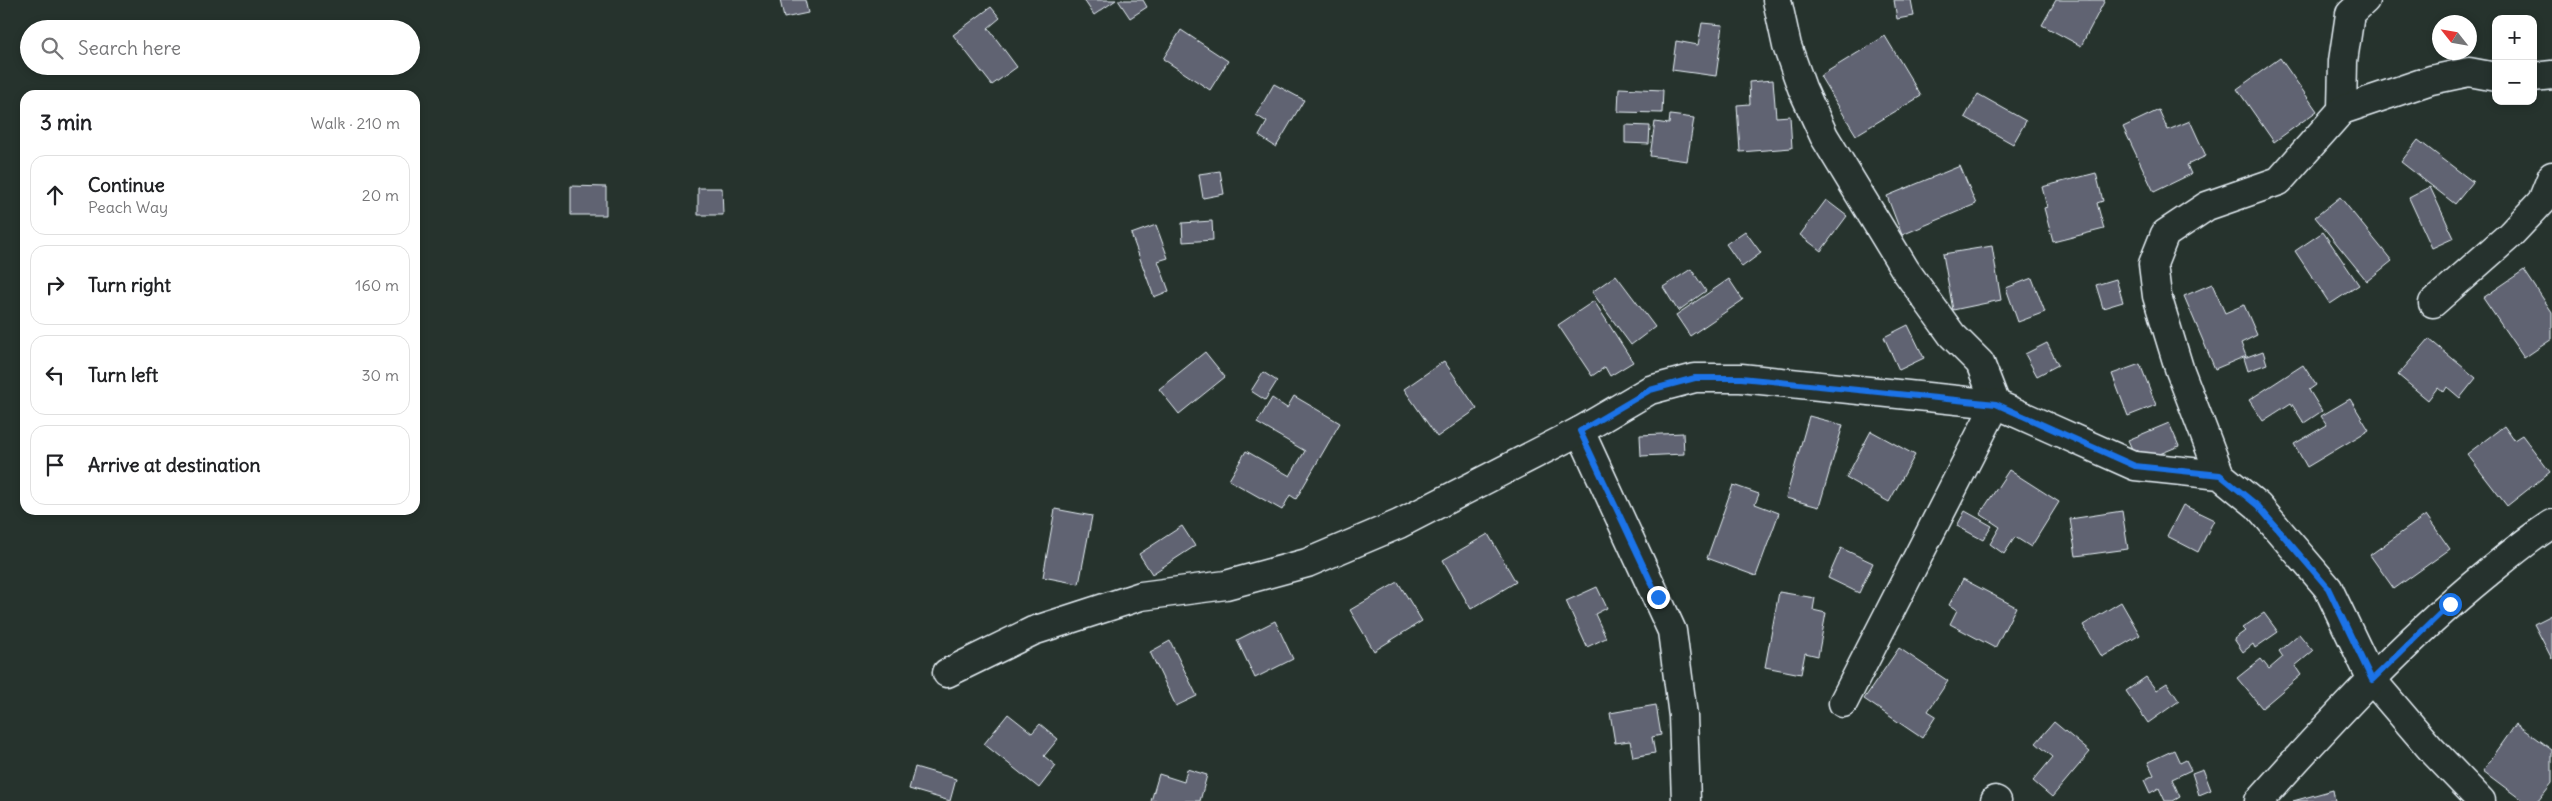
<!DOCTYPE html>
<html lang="en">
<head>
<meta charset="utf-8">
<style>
	body { margin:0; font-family:Delius,sans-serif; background:#f2f2f2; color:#202124 }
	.controls { position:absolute; right:15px; top:15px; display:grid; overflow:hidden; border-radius:10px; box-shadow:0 2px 8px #0003 }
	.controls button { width:45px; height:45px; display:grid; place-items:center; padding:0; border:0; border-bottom:1px solid #e0e0e0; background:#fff; color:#202124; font:25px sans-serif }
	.compass { position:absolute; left:2432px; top:15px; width:45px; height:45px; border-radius:50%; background:#fff; box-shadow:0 2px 8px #0003; rotate:301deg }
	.stop { position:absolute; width:15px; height:15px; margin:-11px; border:4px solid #1a73e8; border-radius:50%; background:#fff }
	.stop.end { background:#1a73e8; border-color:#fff; box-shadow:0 1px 5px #0008 }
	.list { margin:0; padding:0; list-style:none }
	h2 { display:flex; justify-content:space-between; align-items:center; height:65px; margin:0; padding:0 20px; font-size:21px }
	h2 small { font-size:16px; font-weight:400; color:#757577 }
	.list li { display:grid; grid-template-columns:32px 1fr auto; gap:15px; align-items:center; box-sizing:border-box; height:80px; margin:0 10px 10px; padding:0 10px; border:1px solid #e0e0e0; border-radius:15px }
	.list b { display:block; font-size:19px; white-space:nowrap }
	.list p { margin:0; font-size:16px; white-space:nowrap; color:#757577 }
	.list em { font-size:16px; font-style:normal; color:#757577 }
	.icon { flex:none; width:28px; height:28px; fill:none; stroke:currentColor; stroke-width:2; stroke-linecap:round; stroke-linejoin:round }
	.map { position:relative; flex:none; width:2552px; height:801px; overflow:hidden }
	.search { position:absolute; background:#fff; box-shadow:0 2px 8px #0003; left:20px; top:20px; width:400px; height:55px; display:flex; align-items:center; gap:12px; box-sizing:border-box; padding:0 18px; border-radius:28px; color:#757577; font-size:19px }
	.panel { position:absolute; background:#fff; box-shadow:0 2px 8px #0003; left:20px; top:90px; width:400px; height:425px; border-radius:15px }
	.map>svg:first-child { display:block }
</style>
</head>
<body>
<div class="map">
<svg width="2552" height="801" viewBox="0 0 2552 801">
	<rect width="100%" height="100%" fill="#26332d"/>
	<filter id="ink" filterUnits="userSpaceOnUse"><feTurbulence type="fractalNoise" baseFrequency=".02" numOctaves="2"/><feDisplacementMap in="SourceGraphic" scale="10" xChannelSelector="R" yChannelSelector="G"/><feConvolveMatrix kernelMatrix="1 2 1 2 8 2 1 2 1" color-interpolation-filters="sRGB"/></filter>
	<g filter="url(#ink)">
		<!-- building -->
		<g fill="#616472" stroke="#e8f1f8">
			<path d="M780,0h25l3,13 -24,5z"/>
			<path d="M1084,0h32l-22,15z"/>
			<path d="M1118,0h25l4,7 -17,11z"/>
			<path d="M1894,0h17l3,16 -17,3z"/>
			<path d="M2056,0h49l-24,46 -39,-21z"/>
			<path d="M991,7l9,11 -12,10 29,39 -25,18 -39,-50z"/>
			<path d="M1702,23l21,2 -7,51 -44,-6 4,-29 22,4z"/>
			<path d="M1181,30l47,31 -18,29 -47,-31z"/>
			<path d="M1885,36l36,60 -65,39 -36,-59z"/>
			<path d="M2280,58l37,53 -43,31 -37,-53z"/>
			<path d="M1773,80l3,37 14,-1 2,32 -52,4 -3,-47 13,-1 -1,-22z"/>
			<path d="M1274,84l30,16 -28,47 -17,-11 8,-14 -11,-7z"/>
			<path d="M1619,88l44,2 -1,23 -44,-1z"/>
			<path d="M1978,94l48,27 -13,23 -48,-27z"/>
			<path d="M2159,110l9,20 22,-9 16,35 -19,9 4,9 -37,18 -31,-65z"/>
			<path d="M1670,115l24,3 -7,43 -37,-5 5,-34 14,2z"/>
			<path d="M1625,125l25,1 -1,18 -24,-1z"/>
			<path d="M2418,140l55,42 -18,22 -54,-42z"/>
			<path d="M1960,166l16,38 -74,31 -15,-39z"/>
			<path d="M1220,171l4,23 -21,4 -4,-24z"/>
			<path d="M2096,173l7,28 -6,2 7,26 -51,13 -9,-34 3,-1 -5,-20z"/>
			<path d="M571,186l35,1v28h-35z"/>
			<path d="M2430,187l24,51 -22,10 -23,-50z"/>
			<path d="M698,188h24l1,27h-25z"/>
			<path d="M2340,197l52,64 -25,20 -52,-64z"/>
			<path d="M1826,200l21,16 -26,35 -21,-16z"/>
			<path d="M1212,221l1,19 -30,2 -1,-19z"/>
			<path d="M1156,225l12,33 -10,3 11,30 -15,6 -23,-63z"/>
			<path d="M1745,231l16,22 -19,14 -16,-23z"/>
			<path d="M2323,232l36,53 -29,19 -35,-53z"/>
			<path d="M1992,246l9,54 -48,10 -10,-56z"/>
			<path d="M1691,269l15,22 -28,20 -15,-24z"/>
			<path d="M2524,270l28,42v27l-28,19 -41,-60z"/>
			<path d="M1616,275l39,52 -24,18 -39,-53z"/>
			<path d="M2032,278l13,34 -27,10 -12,-34z"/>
			<path d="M1729,279l14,21 -53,36 -14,-21z"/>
			<path d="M2116,279l7,23 -20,6 -7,-23z"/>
			<path d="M2212,284l13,29 19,-8 13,30 -16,8 5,13 -31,13 -31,-73z"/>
			<path d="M1594,301l39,61 -23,14 -5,-9 -13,9 -34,-51z"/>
			<path d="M1908,325l16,33 -25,12 -15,-33z"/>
			<path d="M2429,339l47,39 -16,20 -13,-11 -3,5 -6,-5 -10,13 -30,-25z"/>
			<path d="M2047,343l11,22 -21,11 -12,-22z"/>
			<path d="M2263,351l4,13 -19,7 -4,-13z"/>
			<path d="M1205,352l20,25 -46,37 -20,-25z"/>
			<path d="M1444,361l33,48 -40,28 -33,-48z"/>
			<path d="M2140,364l16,41 -28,11 -16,-42z"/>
			<path d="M2303,365l13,20 -7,5 13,21 -18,12 -13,-20 -28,18 -14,-21z"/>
			<path d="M1263,372l14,9 -12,19 -14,-9z"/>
			<path d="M1294,396l46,27 -44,76 -6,-4 -8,15 -53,-30 17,-29 44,25 15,-25 -48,-28 15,-25 15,10z"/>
			<path d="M2350,399l19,31 -62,37 -13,-23 33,-19 -6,-9z"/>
			<path d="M1809,416l34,9 -24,82 -33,-9z"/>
			<path d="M2169,423l10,23 -41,17 -10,-23z"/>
			<path d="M2504,426l10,14 8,-5 28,37 -43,34 -40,-52z"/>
			<path d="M1871,431l44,24 -26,47 -43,-24z"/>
			<path d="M1683,433l1,21 -43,2 -1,-21z"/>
			<path d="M2009,470l50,32 -28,45 -16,-10 -11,17 -14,-10 10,-17 -20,-13z"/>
			<path d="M1733,485l26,9 -4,10 24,9 -23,63 -49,-18z"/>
			<path d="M2183,505l31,15 -16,32 -31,-16z"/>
			<path d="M1055,509l37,7 -13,68 -36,-7z"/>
			<path d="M1965,511l27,15 -9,14 -26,-14z"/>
			<path d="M2122,511l6,38 -52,7 -6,-37z"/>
			<path d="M2426,515l24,34 -56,40 -24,-34z"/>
			<path d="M1182,526l13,20 -43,28 -13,-20z"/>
			<path d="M1488,534l28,48 -45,27 -28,-49z"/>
			<path d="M1841,548l32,15 -14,30 -31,-15z"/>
			<path d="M1963,579l53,28 -21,41 -45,-24 7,-14 -8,-5z"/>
			<path d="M1398,582l24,39 -48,30 -24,-41z"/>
			<path d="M1597,587l10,21 -12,6 11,24 -19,9 -21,-46z"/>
			<path d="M1779,592l36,6 -2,12 13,3 -8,43 -13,-3 -4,21 -36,-7z"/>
			<path d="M2121,602l19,33 -38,22 -19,-32z"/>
			<path d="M2264,613l14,19 -23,16 -2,-4 -10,8 -9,-13 11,-8 -3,-3z"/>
			<path d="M2552,615v44l-18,-35z"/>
			<path d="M1275,621l18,38 -38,19 -18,-38z"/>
			<path d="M2299,634l14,17 -18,15 6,9 -39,33 -25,-30 24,-19 8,10 14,-12 -4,-6z"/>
			<path d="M1170,641l27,55 -21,10 -26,-54z"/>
			<path d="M1899,648l49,33 -20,30 8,5 -14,22 -58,-39z"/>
			<path d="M2146,677l10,13 11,-7 12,18 -31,22 -22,-32z"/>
			<path d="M1656,705l5,30 -9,2 3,16 -22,4 -3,-16 -15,2 -5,-30z"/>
			<path d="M1008,714l24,19 8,-9 18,15 -14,17 12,10 -17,22 -55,-44z"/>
			<path d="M2054,722l36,30 -38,45 -19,-16 20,-24 -17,-14z"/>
			<path d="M2516,724l36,26v33l-14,18h-15l-40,-30z"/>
			<path d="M2174,750l6,13 6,-3 5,10 -19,9 8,18 -7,4h-8l-6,-13 -9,5 -6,-13 10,-5 -6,-13z"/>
			<path d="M915,767l41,12 -6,22 -41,-12z"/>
			<path d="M1187,769l20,6 -7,26h-49l8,-27 25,8z"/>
			<path d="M2203,769l8,21 -12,5 -7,-22z"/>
			<path d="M2333,790l2,11h-42z"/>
		</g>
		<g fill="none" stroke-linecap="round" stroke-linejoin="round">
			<defs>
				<g id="street">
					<path d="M1777,0l10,46 15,42 22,48 82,135 46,64 28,28 16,41 -153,299"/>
					<path d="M2533,77l19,-2"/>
					<path d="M2342,110l1,-49 7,-47 15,-14"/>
					<path d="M2433,303l77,-68 32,-34 10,-25"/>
					<path d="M1580,431l92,200 11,85 3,85"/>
					<path d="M2220,475l-41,-107 -22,-72 -4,-32 12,-30 42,-28 72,-25 63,-71 89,-30 38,-8 27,5"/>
					<path d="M947,673l86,-42 108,-35 85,-11 81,-22 92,-39 181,-93 70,-41 45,-12h46l255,26 139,62 85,9 38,31 70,82 44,92 59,69 50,52"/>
					<path d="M1995,800l2,1"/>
					<path d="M2259,801c71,-79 144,-159 226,-226 22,-18 43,-36 67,-51"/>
				</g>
			</defs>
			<!-- street casing -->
			<use href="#street" stroke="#e8f1f8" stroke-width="31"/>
			<!-- street -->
			<use href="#street" stroke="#26332d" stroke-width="28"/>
		</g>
	</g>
	<g fill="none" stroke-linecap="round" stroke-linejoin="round" filter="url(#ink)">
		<!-- route -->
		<path stroke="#1a73e8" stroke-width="6" d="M1658,597l-78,-166 70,-41 45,-12h46l255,26 139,62 85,9 38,31 70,82 44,92 78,-76"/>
	</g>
</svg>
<div class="controls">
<button>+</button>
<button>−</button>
</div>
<svg class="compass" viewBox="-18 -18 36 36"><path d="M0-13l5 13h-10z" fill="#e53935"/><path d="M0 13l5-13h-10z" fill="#757577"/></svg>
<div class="stop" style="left:2450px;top:604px"></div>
<div class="stop end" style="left:1658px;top:597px"></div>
<div class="search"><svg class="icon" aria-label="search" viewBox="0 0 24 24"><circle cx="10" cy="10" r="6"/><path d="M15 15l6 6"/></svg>Search here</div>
<section class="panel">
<h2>3 min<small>Walk · 210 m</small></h2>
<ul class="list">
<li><svg class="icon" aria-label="ahead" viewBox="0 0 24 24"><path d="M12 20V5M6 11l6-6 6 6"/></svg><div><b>Continue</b><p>Peach Way</p></div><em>20 m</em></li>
<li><svg class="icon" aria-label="right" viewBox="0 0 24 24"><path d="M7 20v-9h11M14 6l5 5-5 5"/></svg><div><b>Turn right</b></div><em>160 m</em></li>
<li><svg class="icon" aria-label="left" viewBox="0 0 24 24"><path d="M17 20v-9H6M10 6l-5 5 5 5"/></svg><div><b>Turn left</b></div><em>30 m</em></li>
<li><svg class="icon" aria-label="arrive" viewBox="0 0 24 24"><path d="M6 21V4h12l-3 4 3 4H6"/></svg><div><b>Arrive at destination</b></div></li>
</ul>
</section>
</div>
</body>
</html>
